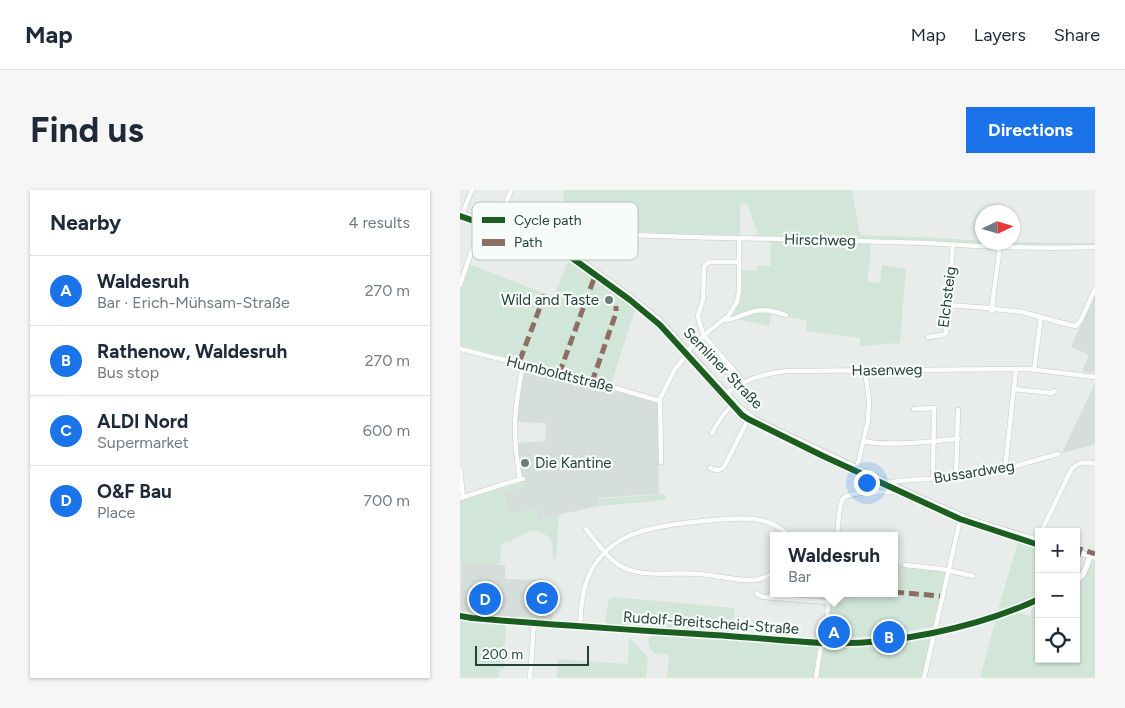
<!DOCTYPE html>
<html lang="en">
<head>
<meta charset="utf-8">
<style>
	body { margin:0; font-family:Figtree,sans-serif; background:#f6f6f7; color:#1f2937 }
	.controls { position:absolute; right:15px; bottom:15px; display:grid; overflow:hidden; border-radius:0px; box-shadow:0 1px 4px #0004 }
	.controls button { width:45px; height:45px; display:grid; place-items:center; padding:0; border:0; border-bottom:1px solid #e0e1e3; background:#fff; color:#1f2937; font:25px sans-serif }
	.compass { position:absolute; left:515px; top:15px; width:45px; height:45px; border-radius:50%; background:#fff; box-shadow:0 1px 4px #0004; rotate:86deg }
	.scale { position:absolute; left:15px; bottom:12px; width:114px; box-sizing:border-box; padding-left:5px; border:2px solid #24423a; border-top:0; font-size:14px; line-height:18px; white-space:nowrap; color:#24423a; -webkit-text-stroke:4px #f7fbf9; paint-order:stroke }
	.you { position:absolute; left:406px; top:292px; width:18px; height:18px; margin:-12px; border:4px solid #fff; border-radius:50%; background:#1a73e8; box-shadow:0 0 0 8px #1a73e833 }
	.badge { display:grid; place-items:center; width:32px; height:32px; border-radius:50%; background:#1a73e8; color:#fff; font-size:16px; font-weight:700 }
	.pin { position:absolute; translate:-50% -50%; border:2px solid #fff; box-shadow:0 1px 5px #0006 }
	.popup { position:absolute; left:310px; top:342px; width:128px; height:65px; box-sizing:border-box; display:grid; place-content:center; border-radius:0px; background:#fff; filter:drop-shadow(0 1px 4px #0005); font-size:16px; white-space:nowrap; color:#747a83 }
	.popup b { font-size:19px; color:#1f2937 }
	.popup::after { content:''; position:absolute; left:50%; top:100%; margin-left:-10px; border:10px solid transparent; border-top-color:#fff }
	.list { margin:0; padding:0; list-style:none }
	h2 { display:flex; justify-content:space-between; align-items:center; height:65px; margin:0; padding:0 20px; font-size:21px }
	h2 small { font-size:16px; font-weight:400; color:#747a83 }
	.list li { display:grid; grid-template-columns:32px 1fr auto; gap:15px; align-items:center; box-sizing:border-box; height:70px; padding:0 20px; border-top:1px solid #e0e1e3 }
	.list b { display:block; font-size:19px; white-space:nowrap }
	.list p { margin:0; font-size:16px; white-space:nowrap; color:#747a83 }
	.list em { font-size:16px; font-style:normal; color:#747a83 }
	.icon { flex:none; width:28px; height:28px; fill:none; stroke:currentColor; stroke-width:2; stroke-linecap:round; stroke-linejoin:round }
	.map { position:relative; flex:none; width:635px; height:488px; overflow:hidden; border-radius:0px }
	header { display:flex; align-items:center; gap:30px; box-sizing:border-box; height:70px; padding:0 25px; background:#fff; border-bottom:1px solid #e0e1e3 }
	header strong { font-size:24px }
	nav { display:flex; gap:28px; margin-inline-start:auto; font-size:18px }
	.intro { display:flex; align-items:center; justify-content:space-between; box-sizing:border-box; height:120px; padding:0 30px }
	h1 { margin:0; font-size:35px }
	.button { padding:12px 22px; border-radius:0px; background:#1a73e8; color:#fff; font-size:18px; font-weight:700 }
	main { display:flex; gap:30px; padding:0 30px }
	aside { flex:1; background:#fff; border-radius:0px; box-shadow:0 1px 4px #0004 }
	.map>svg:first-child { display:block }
</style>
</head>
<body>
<header>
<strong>Map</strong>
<nav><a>Map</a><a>Layers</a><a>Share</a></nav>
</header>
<div class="intro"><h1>Find us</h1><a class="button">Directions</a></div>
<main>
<aside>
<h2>Nearby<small>4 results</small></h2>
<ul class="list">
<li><span class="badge">A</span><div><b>Waldesruh</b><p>Bar · Erich-Mühsam-Straße</p></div><em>270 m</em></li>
<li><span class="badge">B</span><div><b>Rathenow, Waldesruh</b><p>Bus stop</p></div><em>270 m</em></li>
<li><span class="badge">C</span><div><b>ALDI Nord</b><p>Supermarket</p></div><em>600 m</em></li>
<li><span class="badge">D</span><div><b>O&amp;F Bau</b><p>Place</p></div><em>700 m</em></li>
</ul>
</aside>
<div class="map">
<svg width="635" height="488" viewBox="0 0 635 488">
	<rect width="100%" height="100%" fill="#e8edeb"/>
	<!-- built -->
	<g fill="#d6dedb">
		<path d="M635,103v80l-12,-1 1,-6 5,-11 -18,-8z"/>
		<path d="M68,177l83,21 46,14 1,1 1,91 -61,4 2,8 -16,3 -42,10h-4l-2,-10 -28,5 -5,-23 24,-6 -1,-3h-4l-5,-39 28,-2 1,-18 -29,-1 1,-18 6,-34z"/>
		<path d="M635,193v61l-33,9z"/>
		<path d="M1,372l44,3v14l36,1v6h9l-1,24 4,2 -1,8 -64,-4 -28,-5z"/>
	</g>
	<!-- green -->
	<g fill="#d1e6d8">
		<path d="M102,0h290l7,41 3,4 81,3 39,3v1h31l78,1 4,-1v3l-40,1 -79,-2 -51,-4 -170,-3v-2l3,-1 -11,-30 -7,1v29l1,1v1l-29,1 -71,-5h-74l-12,1 -5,6h-4l2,-4h4l1,-1c5,-13 15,-31 9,-44z"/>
		<path d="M311,51l99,2 1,9 -4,30 13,1 2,-18 24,4 -6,74 -41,3 1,-8 -54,-7v-11l-35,-6 -2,12 -38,-8 8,-15 3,-12v-21l15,1v-5h13z"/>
		<path d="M109,68l67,48 -25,78 -151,-39v-55l9,-26 85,33z"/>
		<path d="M62,292h4l1,4 -24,5 5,23 28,-5 2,10h4l17,-4 -3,44h-3c0,-19 -2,-25 -21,-29l-19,9 -3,4 -5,-2 -4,4 -1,19 -40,-1v-63z"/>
		<path d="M205,304l1,6 -66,6 -2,-7z"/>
		<path d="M559,348l20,5v52l-19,8 -22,7z"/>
		<path d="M635,370v118h-115l16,-60 19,-6 15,4 3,-11 6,-3v57h37v-74c5,-4 10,-8 12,-14 3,-5 3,-7 7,-11z"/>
		<path d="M434,373h5l1,3 46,4 -13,57 -41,6 -31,4h-32l-3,-3 6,-41h62z"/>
		<path d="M153,407l122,11 -3,25 -127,-9 4,-26z"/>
		<path d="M0,431l46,4 -2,44h-4l-1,9h-39z"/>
		<path d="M194,444l163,13 1,4 -4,27h-147l2,-23 -15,-2 -4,-5 -2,-9z"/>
		<path d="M169,448l10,9 9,11 -2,20h-89l1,-19 70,5z"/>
		<path d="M471,448l-9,40h-104l4,-27 2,-4c36,-1 71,-3 107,-9z"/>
	</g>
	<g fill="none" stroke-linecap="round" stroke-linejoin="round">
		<defs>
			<g id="minor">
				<path d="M2,24l10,-24"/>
				<path d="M37,36l14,-36"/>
				<path d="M91,55c1,-4 3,-8 6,-10 6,-2 35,-1 43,-1 46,1 92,4 139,4l189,5c55,4 112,6 167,4"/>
				<path d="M279,72h-29l-3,1 -3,4 -1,33 -5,15 1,6 5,15 34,39 4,8"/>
				<path d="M0,95l22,-64"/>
				<path d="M488,115l41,3"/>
				<path d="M532,116l8,-60"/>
				<path d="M534,119l-2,2 -3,-3 3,-2 2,3 28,3 48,13 6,1 5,-6 14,-31"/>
				<path d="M264,130c10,0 17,-5 27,-8 11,-4 24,-1 35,3"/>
				<path d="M468,147l15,-2 3,-2 7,-88"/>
				<path d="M0,159l152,38 48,14"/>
				<path d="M228,160l21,-19 19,-15 9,-14 2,-11v-53"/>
				<path d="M574,180l7,-53"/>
				<path d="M554,199l38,4 3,-2"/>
				<path d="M267,203c17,-14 39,-20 61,-22l241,-2 66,8"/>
				<path d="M454,219l20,-1 -1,71"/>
				<path d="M252,243c6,-12 13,-21 23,-31"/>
				<path d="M404,251c25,6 66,0 94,-2"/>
				<path d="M201,272l-1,-63 15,-30 14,-17"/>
				<path d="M250,278c6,2 9,4 14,-1l26,-51"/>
				<path d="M397,278l11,-47 1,-20 -4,-31"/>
				<path d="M545,279l11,-100"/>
				<path d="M0,280l3,27"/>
				<path d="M496,287l2,-67"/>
				<path d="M60,289c-3,-17 -5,-34 -5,-51 0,-22 4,-43 8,-63"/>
				<path d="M429,293l9,-2 70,-5 37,-7 53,-15"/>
				<path d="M0,308l60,-19h3"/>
				<path d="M126,339c12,14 23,33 41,40 20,8 51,3 72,5 17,1 37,7 54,6 7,0 15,-4 21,-8"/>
				<path d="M581,342l30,-62c7,-8 14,-9 24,-6"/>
				<path d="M377,346c1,-8 2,-30 5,-36 6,-10 40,-7 50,-8l3,-1 2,-4"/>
				<path d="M445,375l37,4 31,7"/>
				<path d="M297,404l6,3 65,5"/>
				<path d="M120,436c1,-28 4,-53 25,-74 7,-7 17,-13 26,-17 25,-10 55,-12 83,-15 14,-1 31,-3 45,0 12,2 22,7 30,16"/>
				<path d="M70,488l4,-55"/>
				<path d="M356,488l4,-27 3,-8 7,-50"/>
				<path d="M464,488l37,-162"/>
			</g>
			<g id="tertiary">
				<path d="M0,23l100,35 17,10 51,37 32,26 79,86 15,12 10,5 154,73 53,23 68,21"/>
				<path d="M616,362l19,5"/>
				<path d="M616,391c9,-6 11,-16 14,-25"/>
				<path d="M0,426l12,2c80,7 160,12 241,17 36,2 73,6 109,8 68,3 155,-15 217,-44"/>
			</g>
		</defs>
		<!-- minor casing -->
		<use href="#minor" stroke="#c5cac8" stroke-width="5.5"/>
		<!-- tertiary casing -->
		<use href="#tertiary" stroke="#c5cac8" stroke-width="7"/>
		<!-- minor -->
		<use href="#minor" stroke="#fcfcfc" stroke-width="4.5"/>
		<!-- tertiary -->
		<use href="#tertiary" stroke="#fcfcfc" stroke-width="5.5"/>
		<!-- quiet -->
		<g stroke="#8d6e63" stroke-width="5" stroke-dasharray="10 5" stroke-linecap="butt">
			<path d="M60,170l25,-66"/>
			<path d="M98,183l4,-7 34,-93"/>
			<path d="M132,192l24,-69v-7"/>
			<path d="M618,366l2,-7 15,5"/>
			<path d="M434,402l46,4"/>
		</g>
		<defs>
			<g id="cycleway">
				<path d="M0,26l90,31 18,8 62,45 30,25 82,90 6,4 75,37 137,63 79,26"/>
				<path d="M0,426l12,2c80,7 160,12 241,17 36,2 73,6 109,8 68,3 155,-15 217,-44"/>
			</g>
		</defs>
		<!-- cycleway casing -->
		<use href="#cycleway" stroke="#f7fbf9" stroke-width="9"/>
		<!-- cycleway -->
		<use href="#cycleway" stroke="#1b5e20" stroke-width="6"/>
	</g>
	<!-- markers -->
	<g fill="#697e78" stroke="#f7fbf9" stroke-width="2">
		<circle cx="149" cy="110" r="5"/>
		<circle cx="65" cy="273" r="5"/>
	</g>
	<g text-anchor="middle" stroke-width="4.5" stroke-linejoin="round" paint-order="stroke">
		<!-- street labels -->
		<g font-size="15" fill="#24423a" stroke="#f7fbf9">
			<text transform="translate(360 50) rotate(1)" y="5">Hirschweg</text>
			<text transform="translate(487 107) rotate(-83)" y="5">Elchsteig</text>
			<text transform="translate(263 178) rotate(46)" y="5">Semliner Straße</text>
			<text transform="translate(427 180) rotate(-1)" y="5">Hasenweg</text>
			<text transform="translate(100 184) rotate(14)" y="5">Humboldtstraße</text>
			<text transform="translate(514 282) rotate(-9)" y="5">Bussardweg</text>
			<text transform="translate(251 433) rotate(4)" y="5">Rudolf-Breitscheid-Straße</text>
		</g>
		<!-- poi labels -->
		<g font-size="15" fill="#24423a" stroke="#f7fbf9" text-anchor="end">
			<text x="139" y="115">Wild and Taste</text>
			<text x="75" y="278" text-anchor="start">Die Kantine</text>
		</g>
	</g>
	<!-- legend -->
	<rect x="12" y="12" width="166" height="58" rx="8" fill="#f7fbf9" stroke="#b8c4c0" stroke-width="1"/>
	<rect x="22" y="27" width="23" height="6" fill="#1b5e20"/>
	<rect x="22" y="49" width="23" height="7" fill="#8d6e63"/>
	<g font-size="14" fill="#24423a">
		<text x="54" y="35">Cycle path</text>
		<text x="54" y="57">Path</text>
	</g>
</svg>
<div class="controls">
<button>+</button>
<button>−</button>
<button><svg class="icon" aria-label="locate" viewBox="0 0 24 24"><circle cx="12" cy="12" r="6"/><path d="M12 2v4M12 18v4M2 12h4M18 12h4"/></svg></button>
</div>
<svg class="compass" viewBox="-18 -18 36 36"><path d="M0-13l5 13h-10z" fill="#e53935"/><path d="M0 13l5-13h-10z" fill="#747a83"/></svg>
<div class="scale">200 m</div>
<div class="you"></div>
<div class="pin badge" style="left:374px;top:442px">A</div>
<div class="popup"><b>Waldesruh</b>Bar</div>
<div class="pin badge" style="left:429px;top:447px">B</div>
<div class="pin badge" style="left:82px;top:408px">C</div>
<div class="pin badge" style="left:25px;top:409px">D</div>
</div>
</main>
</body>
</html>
